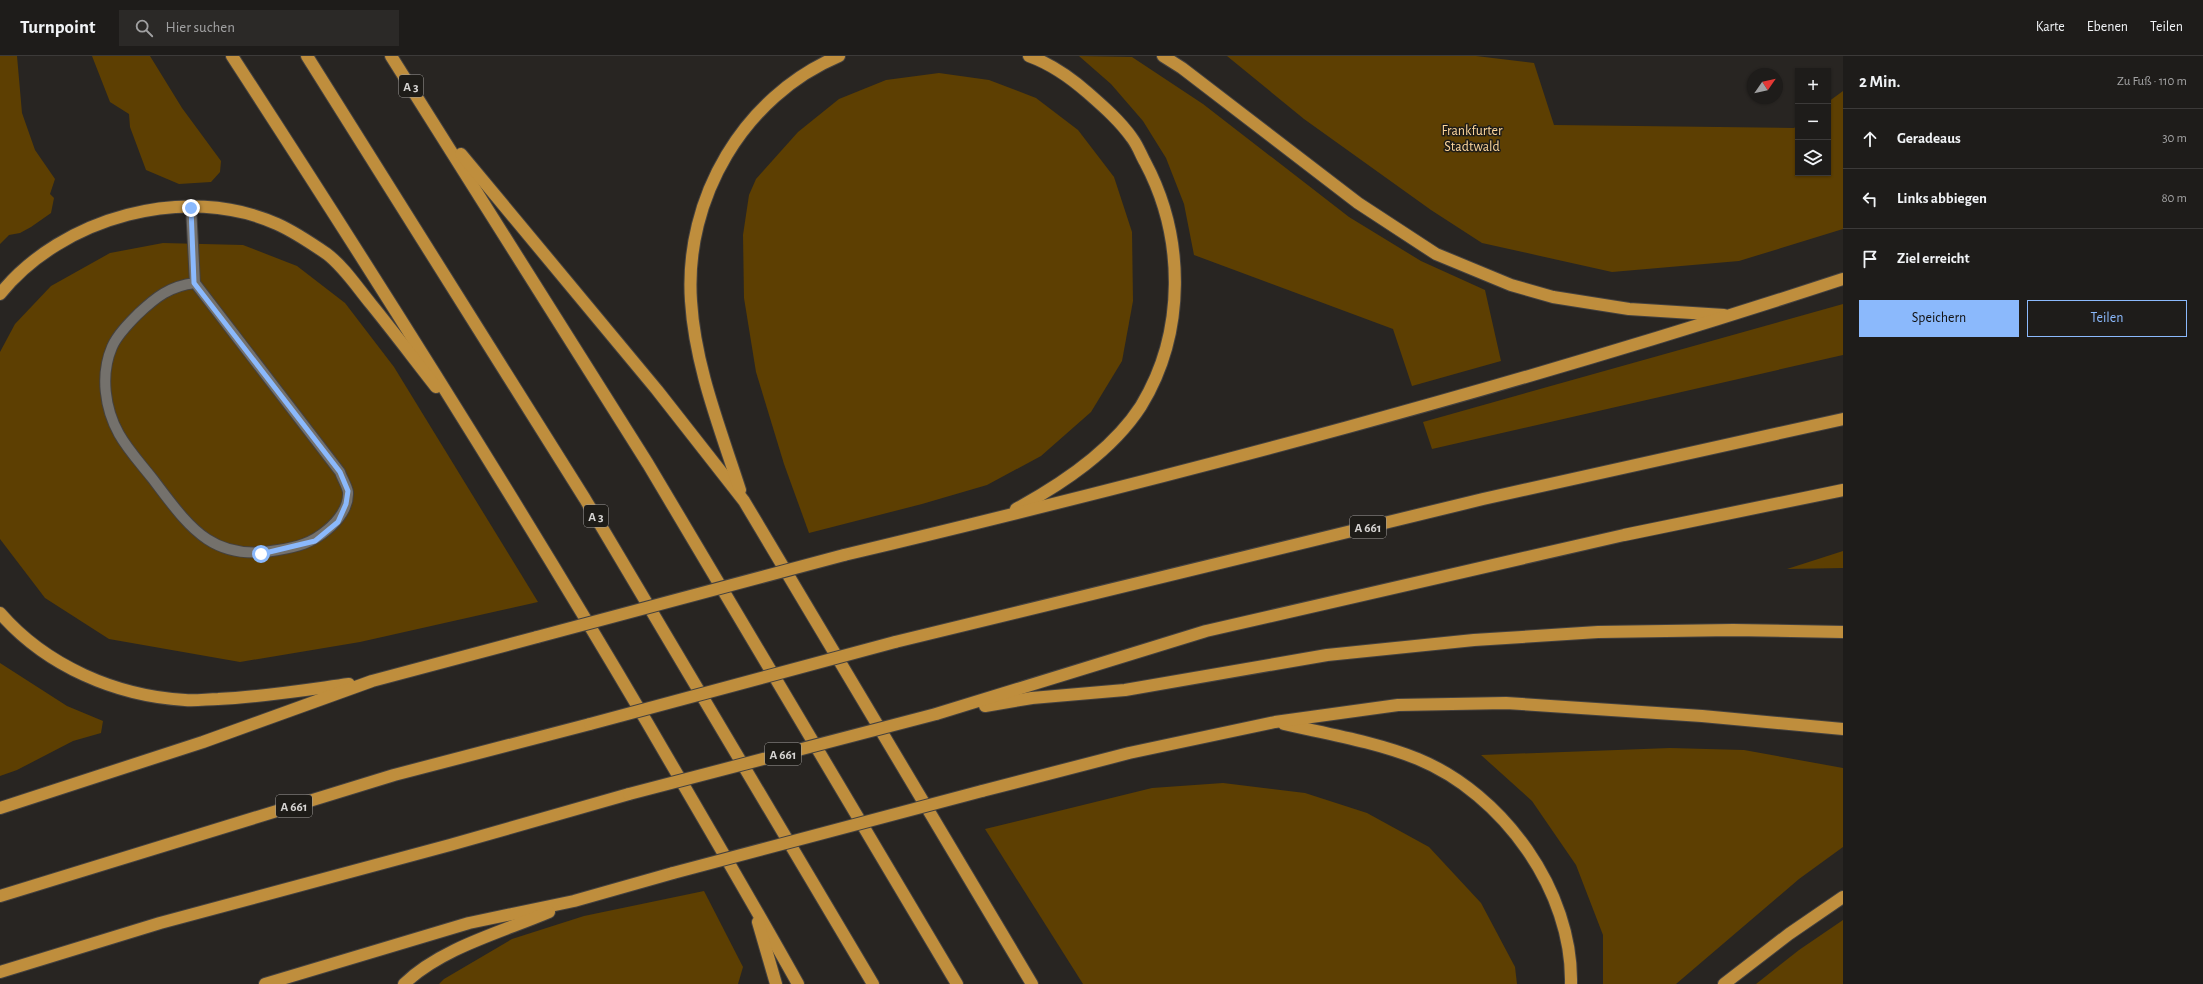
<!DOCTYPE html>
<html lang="de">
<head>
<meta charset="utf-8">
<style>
	body { margin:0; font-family:"Alegreya Sans",sans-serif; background:#2b2927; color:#f1f3f6 }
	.controls { position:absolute; right:12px; top:12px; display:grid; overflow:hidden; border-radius:0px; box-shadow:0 1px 3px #0004 }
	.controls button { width:36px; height:36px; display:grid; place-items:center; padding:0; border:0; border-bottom:1px solid #3c3a39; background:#1e1c1a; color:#f1f3f6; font:20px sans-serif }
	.compass { position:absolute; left:1747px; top:12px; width:36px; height:36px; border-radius:50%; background:#1e1c1a; box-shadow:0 1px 3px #0004; rotate:56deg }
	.stop { position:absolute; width:12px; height:12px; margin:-9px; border:3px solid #8bb9fc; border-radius:50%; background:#fff }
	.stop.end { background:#8bb9fc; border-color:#fff; box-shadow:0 1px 4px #0008 }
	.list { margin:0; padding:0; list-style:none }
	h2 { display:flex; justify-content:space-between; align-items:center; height:52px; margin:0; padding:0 16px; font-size:17px }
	h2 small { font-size:13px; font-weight:400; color:#a1a1a2 }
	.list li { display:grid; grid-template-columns:26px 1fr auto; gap:12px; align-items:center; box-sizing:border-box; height:60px; padding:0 16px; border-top:1px solid #3c3a39 }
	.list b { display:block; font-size:15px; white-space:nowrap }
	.list em { font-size:13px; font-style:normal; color:#a1a1a2 }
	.actions { display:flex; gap:8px; padding:12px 16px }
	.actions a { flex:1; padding:9px 0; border:1px solid #8bb9fc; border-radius:0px; text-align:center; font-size:14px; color:#8bb9fc }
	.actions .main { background:#8bb9fc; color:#111 }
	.icon { flex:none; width:22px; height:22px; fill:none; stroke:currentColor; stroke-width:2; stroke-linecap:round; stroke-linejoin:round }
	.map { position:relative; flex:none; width:1843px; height:928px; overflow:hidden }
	header { display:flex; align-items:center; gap:24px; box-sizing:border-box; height:56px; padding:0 20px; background:#1e1c1a; border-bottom:1px solid #3c3a39 }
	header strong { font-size:19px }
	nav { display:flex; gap:22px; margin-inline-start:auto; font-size:14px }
	.search { width:280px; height:36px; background:#2b2927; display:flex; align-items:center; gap:10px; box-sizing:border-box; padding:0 14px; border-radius:0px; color:#a1a1a2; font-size:15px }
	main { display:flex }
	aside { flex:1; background:#1e1c1a }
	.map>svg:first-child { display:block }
</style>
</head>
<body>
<header>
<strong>Turnpoint</strong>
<div class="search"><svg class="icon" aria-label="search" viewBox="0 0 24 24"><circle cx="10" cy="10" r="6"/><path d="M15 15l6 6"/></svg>Hier suchen</div>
<nav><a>Karte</a><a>Ebenen</a><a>Teilen</a></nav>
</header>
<main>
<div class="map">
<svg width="1843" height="928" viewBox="0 0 1843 928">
	<rect width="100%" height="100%" fill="#282522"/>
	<!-- green -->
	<g fill="#5d3f02">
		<path d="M0,0h17l5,57 13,37 20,29 -5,15 4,4 -3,15 -20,14 -11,6 -11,2 -9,9z"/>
		<path d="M92,0h58l32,52 39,53 -1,11 -9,10 -32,2 -33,-14 -16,-43 -1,-13 -19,-12z"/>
		<path d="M1079,0l53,1 71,47 146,113 72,44 64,29 16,71 -89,25 -19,-57 -199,-74 -10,-51 -18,-46 -23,-37 -32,-37z"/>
		<path d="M1227,0h249l58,7 20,62 240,3 4,-3v48h30v-71l15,-11v138l-104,32 -127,11 -130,-29 -51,-33 -127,-91z"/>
		<path d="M939,17l50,7 47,18 42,32 36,47 18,55 1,69 -11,60 -31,51 -50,44 -54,29 -65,19 -113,29 -25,-69 -28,-92 -12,-74 -1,-63 6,-40 7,-16 42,-47 41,-33 47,-19z"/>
		<path d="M163,187l80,2 54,21 48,37 49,64 144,235 -178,40 -120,20 -131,-23 -64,-41 -45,-59v-187l15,-28 36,-38 59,-33z"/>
		<path d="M1843,248v51l-411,94 -9,-27z"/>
		<path d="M1843,495v17l-56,1z"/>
		<path d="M0,607l67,43 36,15 -2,12 -28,8 -56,29 -17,6z"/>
		<path d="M1670,692l74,2 99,18v79l-44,32 -123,105h-73v-49l-27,-70 -44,-64 -51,-46z"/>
		<path d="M1223,727l82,10 62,20 62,34 52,56 34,64 2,17h-434l-98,-155 167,-41z"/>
		<path d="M704,835l39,76 -5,17h-299l5,-5 68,-40 72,-23z"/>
		<path d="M1843,864v64h-87l43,-34z"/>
	</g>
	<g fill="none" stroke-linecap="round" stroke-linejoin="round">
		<defs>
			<path id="lane" d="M191,151l4,76 145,189c2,6 7,14 8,20 1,15 -10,29 -21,38 -15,13 -30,17 -49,20 -67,13 -90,-25 -126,-72 -11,-14 -24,-28 -33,-44 -14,-25 -19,-59 -7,-87 5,-12 17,-24 26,-33 18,-17 32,-28 57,-31"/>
			<g id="highway">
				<path d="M232,0c143,220 283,442 416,668 50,86 101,172 150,260"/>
				<path d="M307,0l278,443 288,485"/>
				<path d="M391,0l257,408 309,520"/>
				<path d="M1163,0l19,12 176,135 78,51 75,31 42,12 76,12 95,6"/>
				<path d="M461,98l196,236 87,111 288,483"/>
				<path d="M0,238c62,-77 186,-111 277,-70 18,8 34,19 50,30 17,13 30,33 44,50 22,27 43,55 65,83"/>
				<path d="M740,434c-20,-62 -45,-124 -49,-189 -7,-103 53,-205 148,-245"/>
				<path d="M1016,453c46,-25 96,-58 125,-103 45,-74 44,-169 4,-244 -4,-7 -7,-16 -13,-24 -12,-17 -28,-31 -44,-45 -17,-15 -37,-29 -59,-37"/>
				<path d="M844,499c336,-80 670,-168 999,-276"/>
				<path d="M0,557c46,53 116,83 185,87 11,1 23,-1 33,-1 44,-2 87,-9 131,-15"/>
				<path d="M895,586l588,-143 360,-80"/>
				<path d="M985,650l47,-8 93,-8 202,-35 147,-15 124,-8 135,-2 110,2"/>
				<path d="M936,658l270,-83 418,-96 219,-45"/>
				<path d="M1284,668c44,10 92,18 134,35 85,35 155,132 153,225"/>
				<path d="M982,735l147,-38 146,-31 123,-17 108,-2 196,13 141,13"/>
				<path d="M0,752l203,-66 169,-61 165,-44"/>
				<path d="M0,840l394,-121 196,-51"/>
				<path d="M758,866l18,62"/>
				<path d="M0,916l160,-49 290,-78 179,-51"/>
				<path d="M265,928l204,-61 105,-22 99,-28"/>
				<path d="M404,928c37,-36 98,-52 145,-72"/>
				<path d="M1724,928l65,-50 54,-37"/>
			</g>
		</defs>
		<!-- lane casing -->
		<use href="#lane" stroke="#44413f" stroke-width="12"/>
		<!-- highway casing -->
		<use href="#highway" stroke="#44413f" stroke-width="14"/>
		<!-- lane -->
		<use href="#lane" stroke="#74716c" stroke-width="10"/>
		<!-- highway -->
		<use href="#highway" stroke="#bf8e3d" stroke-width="12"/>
		<defs>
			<g id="highway-bridge">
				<path d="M537,581l307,-82"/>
				<path d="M590,668l305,-82"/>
				<path d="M629,738l307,-80"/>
				<path d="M673,817l309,-82"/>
			</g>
		</defs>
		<!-- highway-bridge casing -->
		<use href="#highway-bridge" stroke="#44413f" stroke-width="14" stroke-linecap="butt"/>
		<!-- highway-bridge -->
		<use href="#highway-bridge" stroke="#bf8e3d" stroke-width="12"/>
	</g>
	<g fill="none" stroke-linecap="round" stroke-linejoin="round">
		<!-- route -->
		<path stroke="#8bb9fc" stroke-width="5" d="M191,152l3,75 146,189 8,19 -2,13 -8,18 -23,19 -54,13"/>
	</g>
	<g text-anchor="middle" stroke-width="3" stroke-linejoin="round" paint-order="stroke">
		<!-- shield labels -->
		<g fill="#1e1c18" stroke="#9f9d9a" stroke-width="1">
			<rect x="399" y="19" width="24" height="22" rx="3"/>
			<rect x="584" y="449" width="24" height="22" rx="3"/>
			<rect x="1350" y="460" width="36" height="22" rx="3"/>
			<rect x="765" y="687" width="36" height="22" rx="3"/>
			<rect x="276" y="739" width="36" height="22" rx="3"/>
		</g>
		<g font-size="13" font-weight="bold" fill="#d6d4d2">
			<text x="411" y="35">A 3</text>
			<text x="596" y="465">A 3</text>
			<text x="1368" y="476">A 661</text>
			<text x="783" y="703">A 661</text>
			<text x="294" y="755">A 661</text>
		</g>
		<!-- park labels -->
		<g font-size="14" fill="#fdd69c" stroke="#1e1c18">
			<text x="1472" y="79">Frankfurter<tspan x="1472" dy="16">Stadtwald</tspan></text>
		</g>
	</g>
</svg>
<div class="controls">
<button>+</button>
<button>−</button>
<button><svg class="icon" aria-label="layers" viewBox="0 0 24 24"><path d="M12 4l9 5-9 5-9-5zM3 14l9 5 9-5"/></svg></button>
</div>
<svg class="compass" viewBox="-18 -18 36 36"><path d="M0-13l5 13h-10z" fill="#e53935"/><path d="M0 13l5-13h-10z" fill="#a1a1a2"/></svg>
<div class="stop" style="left:261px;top:498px"></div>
<div class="stop end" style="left:191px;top:152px"></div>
</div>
<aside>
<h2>2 Min.<small>Zu Fuß · 110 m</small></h2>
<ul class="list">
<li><svg class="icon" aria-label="ahead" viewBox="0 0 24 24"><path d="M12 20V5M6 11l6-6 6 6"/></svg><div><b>Geradeaus</b></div><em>30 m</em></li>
<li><svg class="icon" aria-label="left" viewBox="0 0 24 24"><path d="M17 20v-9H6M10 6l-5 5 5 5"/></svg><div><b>Links abbiegen</b></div><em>80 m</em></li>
<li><svg class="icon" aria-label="arrive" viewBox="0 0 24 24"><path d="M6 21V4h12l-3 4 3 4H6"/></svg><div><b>Ziel erreicht</b></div></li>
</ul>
<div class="actions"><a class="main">Speichern</a><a>Teilen</a></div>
</aside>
</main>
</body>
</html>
